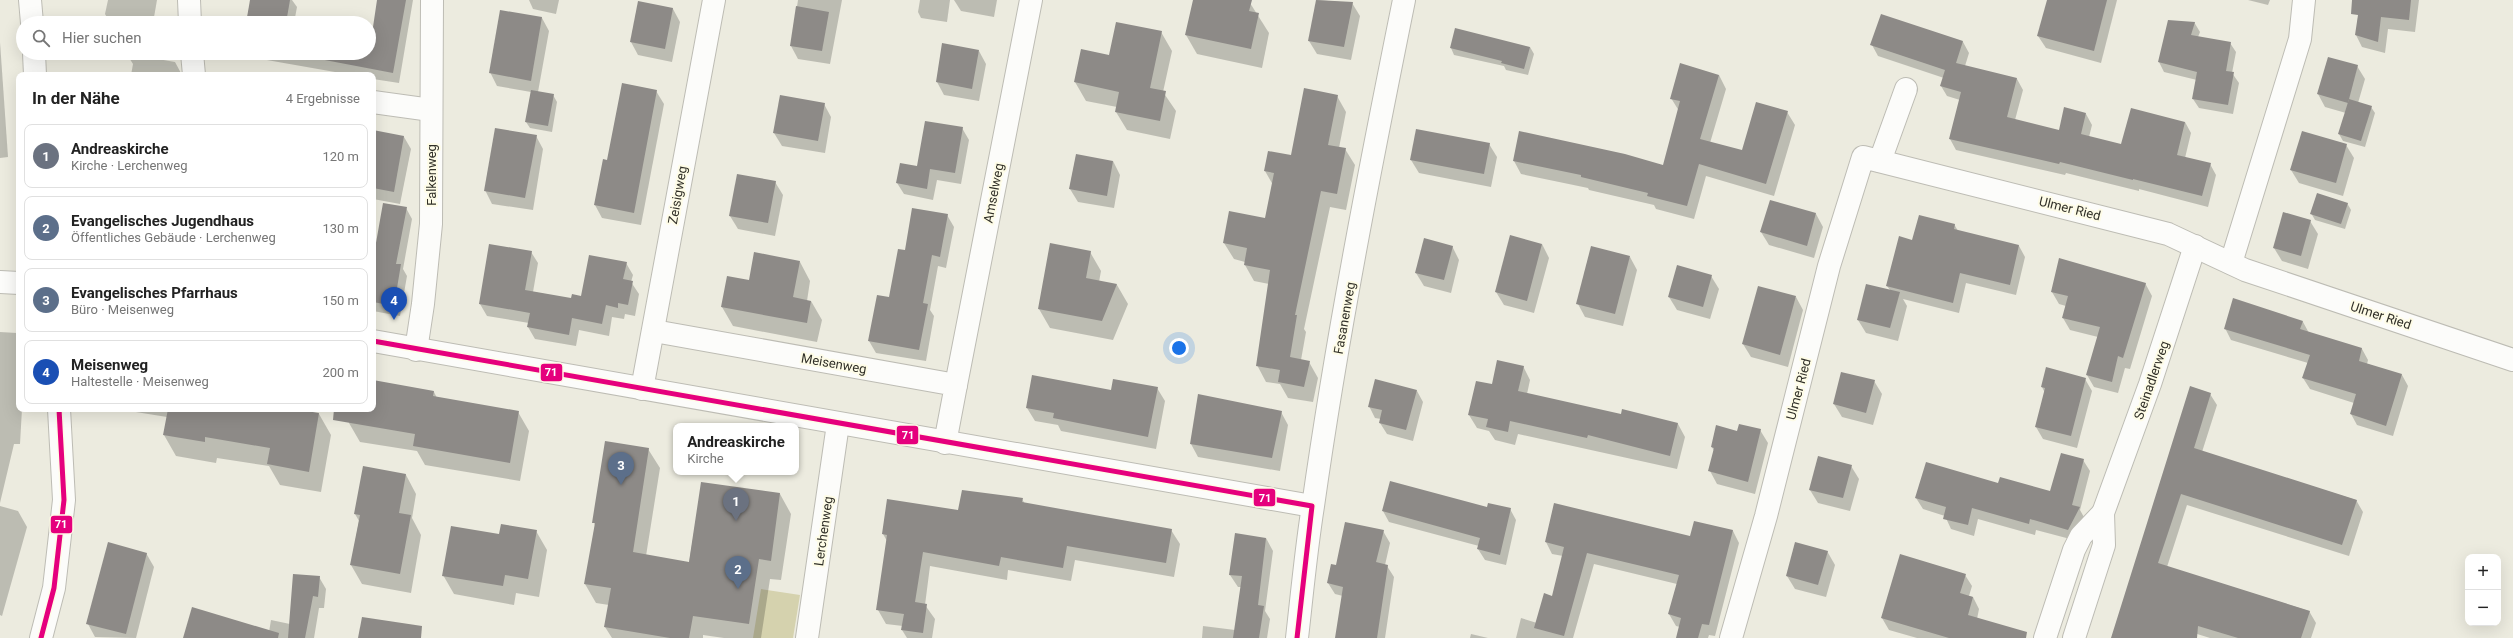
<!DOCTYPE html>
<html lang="de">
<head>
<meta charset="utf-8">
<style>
	body { margin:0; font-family:Roboto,sans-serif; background:#f6f6f6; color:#222 }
	.controls { position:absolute; right:12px; bottom:12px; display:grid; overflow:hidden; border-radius:8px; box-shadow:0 4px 16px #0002 }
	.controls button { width:36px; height:36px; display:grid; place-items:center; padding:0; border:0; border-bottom:1px solid #e0e0e0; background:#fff; color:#222; font:20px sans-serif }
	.you { position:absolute; left:1179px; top:348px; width:14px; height:14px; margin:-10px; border:3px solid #fff; border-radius:50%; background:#1a73e8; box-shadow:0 0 0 6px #1a73e833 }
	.badge { display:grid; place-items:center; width:26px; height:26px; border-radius:50%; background:#b45309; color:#fff; font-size:13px; font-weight:700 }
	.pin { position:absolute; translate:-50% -33px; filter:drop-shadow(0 1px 2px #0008) }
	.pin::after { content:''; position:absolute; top:21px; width:14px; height:12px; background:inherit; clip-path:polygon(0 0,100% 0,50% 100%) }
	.popup { position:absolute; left:673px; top:423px; width:126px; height:52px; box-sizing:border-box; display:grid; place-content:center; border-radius:8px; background:#fff; filter:drop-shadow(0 1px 3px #0005); font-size:13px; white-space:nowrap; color:#767676 }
	.popup b { font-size:15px; color:#222 }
	.popup::after { content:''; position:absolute; left:50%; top:100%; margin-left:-8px; border:8px solid transparent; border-top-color:#fff }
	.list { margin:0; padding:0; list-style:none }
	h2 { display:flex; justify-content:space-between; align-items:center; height:52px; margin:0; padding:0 16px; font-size:17px }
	h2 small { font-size:13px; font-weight:400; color:#767676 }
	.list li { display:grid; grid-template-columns:26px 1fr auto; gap:12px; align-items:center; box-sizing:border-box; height:64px; margin:0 8px 8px; padding:0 8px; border:1px solid #e0e0e0; border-radius:8px }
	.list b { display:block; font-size:15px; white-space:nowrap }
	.list p { margin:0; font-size:13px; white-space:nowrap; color:#767676 }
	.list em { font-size:13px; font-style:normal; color:#767676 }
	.icon { flex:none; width:22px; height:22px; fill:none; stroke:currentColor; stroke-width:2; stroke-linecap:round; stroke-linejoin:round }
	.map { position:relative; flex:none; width:2513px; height:638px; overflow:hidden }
	.search { position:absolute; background:#fff; box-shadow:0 4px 16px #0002; left:16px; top:16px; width:360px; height:44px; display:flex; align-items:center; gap:10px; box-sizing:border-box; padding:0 14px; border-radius:22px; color:#767676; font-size:15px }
	.panel { position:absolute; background:#fff; box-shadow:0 4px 16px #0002; left:16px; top:72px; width:360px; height:340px; border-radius:8px }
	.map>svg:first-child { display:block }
</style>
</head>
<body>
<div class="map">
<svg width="2513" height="638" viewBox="0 0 2513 638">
	<rect width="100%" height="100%" fill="#ecebdf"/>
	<!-- green -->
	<path fill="#d5d2ae" d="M761,589l39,6 -7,43h-40z"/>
	<!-- shadow -->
	<g fill="#0003">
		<path d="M108,0h49l-4,23h-43l-5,-9z"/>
		<path d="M251,0h41l5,7 -3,16h-47z"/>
		<path d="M378,0h35l-14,83 -26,-4v-4h-21l-102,-18 -3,-4h122v-25h5z"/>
		<path d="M529,0h30l-3,14 -23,-5z"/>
		<path d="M798,0h44l-12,64 -32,-5 -7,-13z"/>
		<path d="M920,0h30l-3,22 -26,-4 -3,-6z"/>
		<path d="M954,0h43l-3,17 -33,-6z"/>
		<path d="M1194,0h43l13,3 19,30 -7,35 -65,-14 -11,-19z"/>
		<path d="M1317,0l35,3 8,13 -9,44 -34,-6 -8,-13z"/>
		<path d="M2056,0h61l-16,63 -55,-15 -8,-12z"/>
		<path d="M2248,0h22l-2,5z"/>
		<path d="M2360,0h59l-4,32 -27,-3 -3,24 -23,-6 -6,-12z"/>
		<path d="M639,2l34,7 7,13 -8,40 -34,-7 -7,-13z"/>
		<path d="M501,11l41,7 7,13 -11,61 15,3 4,7 -5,30 -22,-4 -4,-6 5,-30 -34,-6 -7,-14z"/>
		<path d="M2194,22l6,10 -2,5 32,6 6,9 -4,21 7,10 -6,31 -34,-6 -6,-9 4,-19 -33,-8 -5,-10z"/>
		<path d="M1161,32l11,19 -9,41 13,19 -6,28 -43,-9 -11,-18 1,-5 -31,-6 -11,-19 7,-32 28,6z"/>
		<path d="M0,42l8,115 -8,1z"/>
		<path d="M1963,42l6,11 -4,13 52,13 6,11 -8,30 45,11 26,-17 6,11 -3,12 33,8 63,-23 6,11 -6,25 25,6 6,11 -8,32 -69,-18v2l-73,-18 -1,2 -109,-25 -6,-11 10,-39 -13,-4 -6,-10 3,-8 -66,-22 -6,-11z"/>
		<path d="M1530,47l4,7 -6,21 -22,-5 -2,-4 -50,-11 -3,-7z"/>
		<path d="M979,51l7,13 -7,37 -35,-6 -7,-13z"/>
		<path d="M126,53h33l-1,6 17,3 7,13h-51l2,-11z"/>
		<path d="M2357,66l8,13 -7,24 13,4 4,6 -10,34 -22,-6 -4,-7 7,-21 -21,-6 -7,-13z"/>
		<path d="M1719,75l7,14 -16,54 32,9 45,-40 8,13 -21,71 -68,-20 -12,43 -38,-10 -2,-4 -65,-15 -1,-2 -67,-14 -7,-13 150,6 15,-56 -8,-13z"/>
		<path d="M656,91l8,13 -23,121 -39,-7 -7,-13 13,-44z"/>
		<path d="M1337,96l9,16 -7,36 6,1 10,16 -9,45 -16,-3 -26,122 2,3 -5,28 8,2 9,16 -5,24 -25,-4 -8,-14 -14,-2 -9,-17 12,-81 -15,-3 -9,-16v-3l-11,-3 -10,-16 6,-31 36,7 7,-34 -8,-14 27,-15z"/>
		<path d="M824,104l7,13 -6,36 -43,-7 -8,-13z"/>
		<path d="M962,128l7,12 -8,44 -24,-4 -4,20 -29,-6 -7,-11z"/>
		<path d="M373,131l31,6 7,12 -11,55 -27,-5z"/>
		<path d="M536,136l7,13 -10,61 -41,-6 -7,-14z"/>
		<path d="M1489,144l8,13 -6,30 -72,-14 -8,-13z"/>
		<path d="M2346,145l8,13 -11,38 -44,-13 -8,-13z"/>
		<path d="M1113,161l7,14 -6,33 -36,-6 -8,-13z"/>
		<path d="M775,182l8,13 -8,41 -37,-7 -8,-13z"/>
		<path d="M2347,203l4,7 -6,19 -30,-9 -4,-7z"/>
		<path d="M406,208l6,11 -9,50 4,7 -7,40 -27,-5v-50z"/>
		<path d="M1816,214l7,13 -9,31 -45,-13 -8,-13z"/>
		<path d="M947,215l7,12 -8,41 -8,-2 -8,44 4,6 -8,45 -50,-8 -7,-12 9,-45 12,2z"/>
		<path d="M2310,221l8,13 -10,35 -26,-8 -8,-13z"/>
		<path d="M1954,224l4,7 61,15 6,11 -9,38 -50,-12 -7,30 -56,-14 4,7 -9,35 -32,-8 -8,-13 32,-30 -3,-4 26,-45z"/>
		<path d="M1542,244l7,14 -15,55 -30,-8 -8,-13z"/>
		<path d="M1452,246l7,14 -8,33 -27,-7 -8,-13z"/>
		<path d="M531,252l7,11 -5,29 39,7 10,-2 44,-34 7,12 -2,7 8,12 -4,22 -10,-2 -1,5 -12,-2 -3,19 -30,-6 -3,16 -41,-7 -7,-12 1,-4 -42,-7 -7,-12z"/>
		<path d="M1090,252l11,19 -2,11 18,3 11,19 -15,36 -63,-12 -11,-19z"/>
		<path d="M1630,257l7,13 -14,56 -38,-9 -7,-13z"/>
		<path d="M800,262l10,19 -3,20h4l11,19 -5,22 -84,-16 -11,-19 28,-26z"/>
		<path d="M1711,276l8,13 -9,30 -33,-9 -8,-13z"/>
		<path d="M2145,283l7,13 -22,73 -5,-1 -7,25 -24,-6 -7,-12 11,-38 -28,-7 -7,-12 3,-12 -7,-2 -7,-12z"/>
		<path d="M1796,297l7,13 -15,57 -37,-10 -8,-13z"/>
		<path d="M2303,322l6,11 53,16 6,11 -1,4 35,11 6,11 -15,50 -36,-11 -6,-11 3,-11 -44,-14 -7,-11 5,-15 -77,-23 -6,-12z"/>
		<path d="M0,332l17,1 2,4v72h3l-2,35h-6l-14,59z"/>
		<path d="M1523,366l7,14 -3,14 94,21 57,9 7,13 -8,32 -159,-35 -3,11 -20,-5 -6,-9 -12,-3 -8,-13 23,-30z"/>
		<path d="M2085,379l7,12 -15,57 -34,-9 -7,-12 9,-34 -3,-6z"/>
		<path d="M373,381l61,11 3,6 81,14 11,19 -9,50 -95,-16 -8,-14 -57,-9 -11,-19 2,-14h22z"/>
		<path d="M1874,381l8,13 -9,31 -31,-8 -8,-13z"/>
		<path d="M1157,388l8,13 -9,48 -95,-18 -3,-6 -23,-4 -8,-13 84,-17z"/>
		<path d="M1417,391l6,11 -10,39 -26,-7 -7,-11 1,-4 -6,-1 -6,-12z"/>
		<path d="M2210,394l7,11 -15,47 154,48 7,12 -14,44 -162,-51 -20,62 142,44 7,12 -5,15h-101l-61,-19 -6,19h-31z"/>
		<path d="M117,409h196l-1,4 7,1 12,21 -10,57 -41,-7 -11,-19 -52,-8 -1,5 -40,-7 -12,-21 3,-18z"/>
		<path d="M1281,412l7,13 -8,46 -82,-14 -7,-13z"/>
		<path d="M1760,430l8,13 -13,51 -38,-10 -7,-13 4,-20 -2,-4 26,-15z"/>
		<path d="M648,449l12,19 -14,88 43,7 13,-80 78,11 11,20 -10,66 -11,-1 -9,59h-37l-21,-3v3h-91l-7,-11 4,-22 -13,-2 -11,-19 10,-58 -1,-4z"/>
		<path d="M2083,460l7,11 -10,39 5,9 -11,21 -38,-10 -1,5 -57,-16 -4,17 -23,-7 -6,-13 -22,-7 -7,-11 83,-14 52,9z"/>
		<path d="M1851,466l8,13 -9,32 -32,-8 -8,-13z"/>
		<path d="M364,467l42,8 10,19 -4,24 9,17 -10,58 -49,-9 -11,-19 8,-44 -4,-7z"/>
		<path d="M1022,499l3,5 146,26 9,14 -6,33 -99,-17 -4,21 -63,-11 -1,10 -77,-14 -5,39 10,14 -3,19h-25l-5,-8 1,-4 -17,-2 -8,-14 9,-69 -4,-7 76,-23z"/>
		<path d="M1554,505l137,32 4,-15 38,9 6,12 -24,93 -6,-1 -1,3h-31l3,-11 -4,-1 -7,-12 8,-30 -83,-20 -21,74h-57l5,-20 16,5 16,-26 10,-41 -11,-2 -6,-12z"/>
		<path d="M0,506l18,5 9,16 -25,89 -2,-1z"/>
		<path d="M1488,508l22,1 6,11 -10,45 -21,-5 -7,-11 1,-3 -90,-24 -6,-11z"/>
		<path d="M536,531l11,19 -8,47 -23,-4 -2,12 -60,-11 -11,-19 57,-39z"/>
		<path d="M1383,531l7,12 -5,22 2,1 7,11 -9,61h-48l6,-42 -8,-2 -7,-11 8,-17z"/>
		<path d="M1266,538l7,13 -8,60 5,8 -3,19h-65l1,-12 32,4 6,-43h-3l-8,-12z"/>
		<path d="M1827,551l8,14 -9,32 -31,-8 -8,-13z"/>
		<path d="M146,553l8,14 -18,71 -41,-1 -7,-13z"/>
		<path d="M1965,575l7,11 -3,10 4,1 6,12 -2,10 38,19h-98l-28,-8 -7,-12z"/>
		<path d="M319,577l7,12 -2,19h-5l-5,30h-46l3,-18 19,4z"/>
		<path d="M1471,634l17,4h-18z"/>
	</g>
	<!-- building -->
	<g fill="#8d8a87">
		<path d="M250,0h40l-4,23h-40z"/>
		<path d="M377,0h29l-13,73 -105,-20h81v-26h4z"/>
		<path d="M1193,0h59l-3,11 10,2 -8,36 -66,-14z"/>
		<path d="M1316,0l37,2 -9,45 -36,-6z"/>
		<path d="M2047,0h60l-13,51 -57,-15z"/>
		<path d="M2352,0h59l-2,20 -28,-3 -3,25 -23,-7 3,-20 -7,-1z"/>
		<path d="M638,1l35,7 -8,41 -35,-7z"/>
		<path d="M796,6l33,6 -7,39 -32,-5z"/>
		<path d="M500,10l42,7 -11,64 -42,-8z"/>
		<path d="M1881,14l82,27 -7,22 61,15 -10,39 52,13 5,-23 22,6 -5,21 40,10 10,-36 54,14 -8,33 34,8 -9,33 -69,-17v1l-73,-18 -1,2 -110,-25 12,-47 -21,-6 5,-16 -75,-25z"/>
		<path d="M2168,20l27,2 -4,13 40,7 -5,29 8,1 -6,33 -36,-6 5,-27 -39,-10z"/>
		<path d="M1116,22l46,9 -12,57 16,3 -6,30 -45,-9 4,-20 -45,-10 7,-33 28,6z"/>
		<path d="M1455,28l75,19 -6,22 -23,-6 1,-2 -52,-13z"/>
		<path d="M942,43l37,7 -7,39 -36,-7z"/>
		<path d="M2328,57l30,8 -10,38 -31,-9z"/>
		<path d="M1680,63l39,12 -19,64 42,11 14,-48 32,9 -22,73 -67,-20 -12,42 -40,-10 1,-3 -67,-16v-2l-68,-14 6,-30 106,23 38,11 17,-64 -10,-2z"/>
		<path d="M622,83l35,7 -23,123 -40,-8 9,-46 4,1z"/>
		<path d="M1304,88l34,7 -10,50 18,3 -9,46 -16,-3 -26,124h2l-7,42 20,4 -6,26 -26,-5 2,-12 -24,-4 14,-96 -26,-5 3,-17 -24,-5 6,-32 36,7 9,-45 -10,-2 4,-20 23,4z"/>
		<path d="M531,90l23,4 -6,32 -23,-4z"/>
		<path d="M780,95l45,8 -7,38 -45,-8z"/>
		<path d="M2349,99l23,7 -11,35 -23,-7z"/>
		<path d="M925,121l38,6 -8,46 -25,-4 -3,20 -31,-6 4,-20 17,3z"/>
		<path d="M495,128l42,7 -12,63 -41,-7z"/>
		<path d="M1416,129l74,14 -6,31 -74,-14z"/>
		<path d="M373,130l31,6 -10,56 -21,-4z"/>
		<path d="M2302,131l45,13 -11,39 -46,-13z"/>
		<path d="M1076,154l37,7 -6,35 -38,-7z"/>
		<path d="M737,174l39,7 -8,42 -39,-7z"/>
		<path d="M2317,193l31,10 -7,21 -31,-10z"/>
		<path d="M1770,200l46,13 -9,33 -47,-14z"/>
		<path d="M383,203l24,4 -11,57h5l-7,42 -21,-4v-42z"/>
		<path d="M912,208l36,6 -8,43 -8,-2 -9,48 5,1 -9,46 -51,-9 9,-46 12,2 9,-48 7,1z"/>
		<path d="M2283,212l28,8 -10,36 -28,-8z"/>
		<path d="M1919,215l36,9 -1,5 65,16 -9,40 -50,-12 -7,30 -67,-17 13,-50 13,4z"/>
		<path d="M1510,235l32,9 -15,57 -32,-9z"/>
		<path d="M1424,238l29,8 -9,34 -29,-7z"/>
		<path d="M1050,243l41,8 -5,27 31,6 -15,37 -64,-12z"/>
		<path d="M489,244l43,7 -7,39 46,8 1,-4 9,2 8,-41 38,7 -4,17 10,2 -5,24 -10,-2v5l-12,-3 -4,19 -30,-6 -3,17 -42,-8 3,-14 -51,-9z"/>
		<path d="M1591,246l39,10 -15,58 -39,-10z"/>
		<path d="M754,252l46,9 -7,36 18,4 -4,22 -86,-16 6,-31 22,4z"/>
		<path d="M2059,258l87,25 -23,75 -5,-2 -6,26 -26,-7 14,-48 -38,-9 6,-22 -17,-4z"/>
		<path d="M1677,265l35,10 -9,32 -35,-10z"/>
		<path d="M1866,284l34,8 -10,36 -33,-8z"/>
		<path d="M1758,286l38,10 -16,59 -38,-11z"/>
		<path d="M2233,298l70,23 -3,8 62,19 -3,13 43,13 -16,52 -36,-12 6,-20 -54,-16 8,-23 -86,-26z"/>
		<path d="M1497,360l27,6 -6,25 103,23 1,-5 56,14 -8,33 -82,-21 -1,3 -77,-17 -2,11 -22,-5 2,-8 -20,-4 8,-34 16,3z"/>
		<path d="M2046,367l40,11 -15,58 -36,-9 10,-39 -4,-1z"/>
		<path d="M1841,372l34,8 -9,33 -33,-9z"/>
		<path d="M1032,375l79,15 2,-11 45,8 -10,50 -95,-19 1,-5 -28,-5z"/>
		<path d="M1375,379l42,11 -11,40 -27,-7 3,-13 -14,-3z"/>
		<path d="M373,380l61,11 -1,5 86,15 -9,52 -97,-17 2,-12 -82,-14 1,-11h39z"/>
		<path d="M2190,386l21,7 -17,55 163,52 -15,45 -161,-51 -23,69 152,48 -9,27h-63l-40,-12 -1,12h-86z"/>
		<path d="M1198,394l84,17 -10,47 -82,-14z"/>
		<path d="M168,409h126l25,4 -10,59 -42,-8 3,-16 -65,-11v5l-42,-7z"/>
		<path d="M1739,424l22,5 -13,53 -40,-11 6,-23 -3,-1 5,-22 21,6z"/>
		<path d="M605,441l44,7 -16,104 56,10 12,-80 79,11 -9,68 -12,-2 -10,65 -56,-8 -4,22h-19l-66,-11 7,-39 -27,-4 11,-61h-3z"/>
		<path d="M2061,453l23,6 -12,46 8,2 -12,23 -38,-11 -1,5 -57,-16 -4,17 -25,-6 3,-12 -31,-9 11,-36 72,21 2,-6 50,14z"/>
		<path d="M1818,456l34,9 -9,33 -34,-8z"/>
		<path d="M363,466l43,8 -7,39 12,2 -11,59 -50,-9 10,-50 -6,-1z"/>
		<path d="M1390,481l97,26 1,-4 23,5 -11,47 -23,-6 3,-11 -98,-27z"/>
		<path d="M962,490l61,8 -1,4 150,27 -6,34 -99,-17 -4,22 -62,-11 -2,9 -76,-14 -8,50 12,2 -4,29 -22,-3 3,-16 -28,-4 11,-75 -5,-1 5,-35 71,11z"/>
		<path d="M1554,503l136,33 4,-15 39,9 -24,95 -7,-1 -4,14h-22l5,-20 -13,-4 11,-39 -92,-22 -23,83 -30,-8 10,-35 8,3 12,-49 -19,-5z"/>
		<path d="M1345,522l39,8 -8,32 12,3 -11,73h-42l8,-51 -16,-4 4,-19 5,1z"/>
		<path d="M501,524l36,6 -9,49 -23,-4 -2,11 -61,-10 9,-50 48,8z"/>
		<path d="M1235,533l31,5 -8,67 6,1 -5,32h-26l9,-62 -13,-1z"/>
		<path d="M108,542l39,11 -21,81 -40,-10z"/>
		<path d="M1795,542l33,9 -10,34 -32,-9z"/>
		<path d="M1900,554l66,20 -6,19 13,4 -5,18 59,17 -1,6h-77l-68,-20z"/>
		<path d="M293,574l27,2 -2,21 -5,-1 -8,42h-17z"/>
		<path d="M192,607l87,26 -1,5h-95z"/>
		<path d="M362,617l60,9 -1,12h-63z"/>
	</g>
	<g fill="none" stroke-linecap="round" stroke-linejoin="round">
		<defs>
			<g id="minor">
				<path d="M30,0l2,23"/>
				<path d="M189,0l1,23"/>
				<path d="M34,53l1,22"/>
				<path d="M192,53l2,22"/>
				<path d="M373,102l58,8"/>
				<path d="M1880,161l26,-72"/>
				<path d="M2231,263l69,-224 4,-39"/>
				<path d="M0,282l19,1"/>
				<path d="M654,331l302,54 -11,58"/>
				<path d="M373,341l939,165"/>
				<path d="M416,350l7,-46 8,-80 1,-224"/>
				<path d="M956,385l75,-385"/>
				<path d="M642,389l72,-389"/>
				<path d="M41,638l13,-50 10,-88 -5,-91"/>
				<path d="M807,638l31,-214"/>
				<path d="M1297,638c5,-44 9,-88 16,-132 24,-170 57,-338 91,-506"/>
				<path d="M1731,638l35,-122 63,-250 34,-109 305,77 77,36 268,90"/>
				<path d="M2045,638l29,-88 7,-14 22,-23"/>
				<path d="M2074,638l30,-93 -1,-32 47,-129 45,-138"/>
			</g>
		</defs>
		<!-- minor casing -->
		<use href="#minor" stroke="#bdbcb4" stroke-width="24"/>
		<!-- minor -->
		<use href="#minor" stroke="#fcfcfa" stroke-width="22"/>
		<defs>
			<g id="bus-1">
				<path d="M373,341l939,165 -15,132"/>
				<path d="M41,638l13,-50 10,-88 -5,-91"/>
			</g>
		</defs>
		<!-- bus-1 casing -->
		<use href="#bus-1" stroke="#fefce7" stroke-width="8"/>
		<!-- bus-1 -->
		<use href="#bus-1" stroke="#e5007d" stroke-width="5"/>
	</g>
	<g text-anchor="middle" stroke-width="4" stroke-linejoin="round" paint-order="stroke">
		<!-- street labels -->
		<g font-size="13" fill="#313028" stroke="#fefce7">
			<text transform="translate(431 175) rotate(-90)" y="5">Falkenweg</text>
			<text transform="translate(993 193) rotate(-79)" y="5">Amselweg</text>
			<text transform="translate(677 195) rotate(-80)" y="5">Zeisigweg</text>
			<text transform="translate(2070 208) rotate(14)" y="5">Ulmer Ried</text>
			<text transform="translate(2381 315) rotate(18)" y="5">Ulmer Ried</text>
			<text transform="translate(1344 318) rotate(-80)" y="5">Fasanenweg</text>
			<text transform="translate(834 363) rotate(10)" y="5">Meisenweg</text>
			<text transform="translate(2151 380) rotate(-71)" y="5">Steinadlerweg</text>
			<text transform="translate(1798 389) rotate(-75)" y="5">Ulmer Ried</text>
			<text transform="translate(823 531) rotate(-82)" y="5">Lerchenweg</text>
		</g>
	</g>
	<g stroke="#fefce7" stroke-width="1.5">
		<rect x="540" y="363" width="23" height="19" rx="4" fill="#e5007d"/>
		<rect x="896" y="425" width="23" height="20" rx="4" fill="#e5007d"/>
		<rect x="1253" y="488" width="23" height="19" rx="4" fill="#e5007d"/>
		<rect x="50" y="515" width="23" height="19" rx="4" fill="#e5007d"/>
	</g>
	<g font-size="11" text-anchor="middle" font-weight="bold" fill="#fff">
		<text x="551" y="376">71</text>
		<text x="908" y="439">71</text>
		<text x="1265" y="502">71</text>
		<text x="61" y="528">71</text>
	</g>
</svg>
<div class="controls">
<button>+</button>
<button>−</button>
</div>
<div class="you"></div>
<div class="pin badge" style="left:736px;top:521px;background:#6b7280">1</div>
<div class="popup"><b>Andreaskirche</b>Kirche</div>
<div class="pin badge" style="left:738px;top:589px;background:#5c6f8a">2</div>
<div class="pin badge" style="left:621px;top:485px;background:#5c6f8a">3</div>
<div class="pin badge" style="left:394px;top:320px;background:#1a4fb4">4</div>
<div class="search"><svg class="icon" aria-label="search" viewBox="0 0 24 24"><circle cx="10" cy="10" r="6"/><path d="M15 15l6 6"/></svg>Hier suchen</div>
<section class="panel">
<h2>In der Nähe<small>4 Ergebnisse</small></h2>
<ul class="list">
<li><span class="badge" style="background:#6b7280">1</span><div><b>Andreaskirche</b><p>Kirche · Lerchenweg</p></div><em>120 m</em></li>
<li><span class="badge" style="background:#5c6f8a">2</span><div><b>Evangelisches Jugendhaus</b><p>Öffentliches Gebäude · Lerchenweg</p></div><em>130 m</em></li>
<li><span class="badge" style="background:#5c6f8a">3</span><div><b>Evangelisches Pfarrhaus</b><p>Büro · Meisenweg</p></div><em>150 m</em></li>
<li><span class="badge" style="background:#1a4fb4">4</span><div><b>Meisenweg</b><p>Haltestelle · Meisenweg</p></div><em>200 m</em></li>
</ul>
</section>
</div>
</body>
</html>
